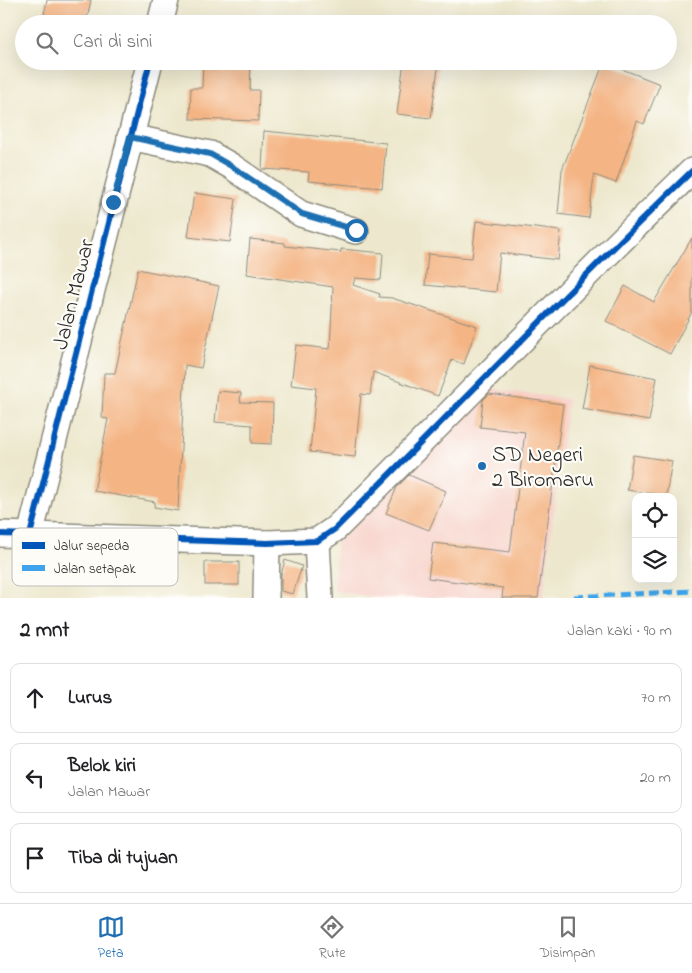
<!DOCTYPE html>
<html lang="id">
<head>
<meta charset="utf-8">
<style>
	body { margin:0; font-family:"Indie Flower",sans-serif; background:#f2f2f2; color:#202124 }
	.controls { position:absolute; right:15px; bottom:15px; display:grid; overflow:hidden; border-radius:10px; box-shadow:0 5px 20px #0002 }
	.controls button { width:45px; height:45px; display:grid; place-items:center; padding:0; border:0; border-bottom:1px solid #e0e0e0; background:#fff; color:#202124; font:25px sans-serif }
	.stop { position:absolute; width:15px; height:15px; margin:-11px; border:4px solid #1f6fb2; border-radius:50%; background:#fff }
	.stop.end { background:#1f6fb2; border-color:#fff; box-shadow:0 1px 5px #0008 }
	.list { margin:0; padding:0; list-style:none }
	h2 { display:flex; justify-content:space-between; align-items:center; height:65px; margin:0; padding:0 20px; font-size:21px }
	h2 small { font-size:16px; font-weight:400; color:#757577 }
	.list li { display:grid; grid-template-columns:32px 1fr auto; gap:15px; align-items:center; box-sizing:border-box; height:70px; margin:0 10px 10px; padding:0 10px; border:1px solid #e0e0e0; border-radius:10px }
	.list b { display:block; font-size:19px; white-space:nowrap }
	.list p { margin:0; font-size:16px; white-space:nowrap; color:#757577 }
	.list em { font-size:16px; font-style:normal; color:#757577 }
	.icon { flex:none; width:28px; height:28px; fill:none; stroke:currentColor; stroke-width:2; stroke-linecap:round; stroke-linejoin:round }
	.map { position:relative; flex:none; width:692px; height:598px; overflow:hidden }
	.search { position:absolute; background:#fff; box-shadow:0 5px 20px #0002; left:15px; right:15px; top:15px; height:55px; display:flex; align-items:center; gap:12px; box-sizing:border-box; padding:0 18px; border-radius:28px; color:#757577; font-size:19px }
	.sheet { height:305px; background:#fff }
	nav { display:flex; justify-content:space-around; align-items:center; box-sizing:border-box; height:70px; border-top:1px solid #e0e0e0; background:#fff; font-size:14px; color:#757577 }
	nav a { display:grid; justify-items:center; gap:2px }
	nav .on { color:#1f6fb2 }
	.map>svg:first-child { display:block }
</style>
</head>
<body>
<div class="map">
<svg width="692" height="598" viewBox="0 0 692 598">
	<rect width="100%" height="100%" fill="#fdfcf7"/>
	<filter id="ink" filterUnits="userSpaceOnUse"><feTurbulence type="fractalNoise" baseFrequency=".02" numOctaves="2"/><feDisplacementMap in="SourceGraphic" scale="10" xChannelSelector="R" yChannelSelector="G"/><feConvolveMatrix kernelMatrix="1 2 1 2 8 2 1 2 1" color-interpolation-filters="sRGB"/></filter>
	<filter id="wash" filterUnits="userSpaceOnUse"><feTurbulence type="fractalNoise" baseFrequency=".0096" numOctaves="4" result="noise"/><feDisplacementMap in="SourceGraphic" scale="20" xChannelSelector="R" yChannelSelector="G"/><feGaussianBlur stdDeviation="1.12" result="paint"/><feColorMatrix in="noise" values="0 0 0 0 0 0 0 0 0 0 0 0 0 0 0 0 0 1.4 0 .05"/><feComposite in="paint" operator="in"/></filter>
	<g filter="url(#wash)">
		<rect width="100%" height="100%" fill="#ede8cd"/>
		<!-- built -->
		<path fill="#f7d1c9" d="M484,388l84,11 -25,199h-162l-47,-7 3,-57z"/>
		<g id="blocks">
			<!-- building -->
			<g fill="#f4b483">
				<path d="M47,0h44l-5,24h-44z"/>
				<path d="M203,61h48l-1,29h9l-1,31 -68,-2 1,-31h11z"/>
				<path d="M404,61h35l-8,57 -34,-4z"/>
				<path d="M604,62l56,22 -16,40 -7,-3 -21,62 -22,-8 -5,43 -31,-4 4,-44z"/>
				<path d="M264,131l122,12 -4,45 -74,-7 1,-9 -47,-3z"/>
				<path d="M194,193l42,6 -6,43 -42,-5z"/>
				<path d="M476,221l85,10 -3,29 -58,-7 -4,39 -71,-7 3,-31 44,4z"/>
				<path d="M692,238v74l-22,42 -64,-33 19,-35 29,16z"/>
				<path d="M250,239l35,4v3l56,6v-3l42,4 -2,27 -26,-2 -2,7 27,9 -1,3 13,1 85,28 -13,38 -12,-4 -14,36 -65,-24 -3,23 -9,-1 -6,63 -45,-5 6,-64 -25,-3 5,-40 34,4 3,-62 -86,-13z"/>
				<path d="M138,269l81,17 -18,82 -16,-3 -7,146 -24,-4 1,-5 -61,-11 14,-72 -6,-1 2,-45h11z"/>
				<path d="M590,365l67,13 -8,43 -67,-12z"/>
				<path d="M218,391l23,2 -1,9 33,1 -1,41 -20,-1v-18l-37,-3z"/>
				<path d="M489,394l74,10 -25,194h-36l1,-10 -75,-10 5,-35 77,9 15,-120 -45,-5 3,-27z"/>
				<path d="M633,455l39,6 -6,35 -39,-6z"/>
				<path d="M409,475l37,16 -17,39 -43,-17 11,-26z"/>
				<path d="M285,560l17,6 -9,28 -12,-3v-16z"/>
				<rect x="205" y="562" width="34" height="23"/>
			</g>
		</g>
	</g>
	<g filter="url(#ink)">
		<use href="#blocks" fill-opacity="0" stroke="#8c8a7c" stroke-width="1"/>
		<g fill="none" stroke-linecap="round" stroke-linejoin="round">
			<defs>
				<g id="minor">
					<path d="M160,24l6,-24"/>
					<path d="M130,137l80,17 21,12 70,48 55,17"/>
					<path d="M0,534l267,9 50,-2 18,-12c120,-119 235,-241 357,-358"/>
					<path d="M30,535l120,-474"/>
					<path d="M317,541l3,57"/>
					<path d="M266,598l1,-55"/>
				</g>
			</defs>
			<!-- minor casing -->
			<use href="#minor" stroke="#8c8a7c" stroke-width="28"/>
			<!-- minor -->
			<use href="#minor" stroke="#fff" stroke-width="25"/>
			<!-- quiet -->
			<path stroke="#3ea3eb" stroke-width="5" stroke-dasharray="10 5" stroke-linecap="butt" d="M574,597l118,-6"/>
			<defs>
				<g id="cycleway">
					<path d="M0,534l267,9 50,-2 18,-12c120,-119 235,-241 357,-358"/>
					<path d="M30,535l120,-474"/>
				</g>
			</defs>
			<!-- cycleway casing -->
			<use href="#cycleway" stroke="#fdfcf7" stroke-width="9"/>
			<!-- cycleway -->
			<use href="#cycleway" stroke="#0057b8" stroke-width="6"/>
		</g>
	</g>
	<g fill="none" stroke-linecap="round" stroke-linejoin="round" filter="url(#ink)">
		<!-- route -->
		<path stroke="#1f6fb2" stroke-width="6" d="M113,202l17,-65 80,17 21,12 71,48 54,16"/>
	</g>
	<!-- markers -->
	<circle fill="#1f6fb2" stroke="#fdfcf7" stroke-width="2" cx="482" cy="466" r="5"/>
	<g text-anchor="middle" stroke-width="4.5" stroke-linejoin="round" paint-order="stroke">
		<!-- street labels -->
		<g font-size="22" fill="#2b2b2b" stroke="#fdfcf7">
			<text transform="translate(72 294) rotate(-76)" y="8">Jalan Mawar</text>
		</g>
		<!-- poi labels -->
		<g font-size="22" fill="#2b2b2b" stroke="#fdfcf7" text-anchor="start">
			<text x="492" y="461">SD Negeri<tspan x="492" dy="25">2 Biromaru</tspan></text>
		</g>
	</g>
	<!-- legend -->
	<rect x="12" y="528" width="166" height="58" rx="8" fill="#fdfcf7" stroke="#bebdba" stroke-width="1"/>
	<rect x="22" y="542" width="23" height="7" fill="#0057b8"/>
	<rect x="22" y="565" width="23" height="6" fill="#3ea3eb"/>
	<g font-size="14" fill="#2b2b2b">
		<text x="54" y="550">Jalur sepeda</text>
		<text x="54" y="573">Jalan setapak</text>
	</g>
</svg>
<div class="controls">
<button><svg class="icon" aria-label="locate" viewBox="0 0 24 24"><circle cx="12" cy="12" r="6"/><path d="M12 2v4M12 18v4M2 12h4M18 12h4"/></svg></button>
<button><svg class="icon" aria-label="layers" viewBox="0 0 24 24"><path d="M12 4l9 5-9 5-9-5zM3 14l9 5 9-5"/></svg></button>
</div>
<div class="stop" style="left:356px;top:230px"></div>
<div class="stop end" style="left:113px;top:202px"></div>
<div class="search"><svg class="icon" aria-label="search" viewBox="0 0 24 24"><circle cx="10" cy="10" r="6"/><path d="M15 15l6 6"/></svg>Cari di sini</div>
</div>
<section class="sheet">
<h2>2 mnt<small>Jalan kaki · 90 m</small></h2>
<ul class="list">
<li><svg class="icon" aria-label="ahead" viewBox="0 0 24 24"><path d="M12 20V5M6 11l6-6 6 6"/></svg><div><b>Lurus</b></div><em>70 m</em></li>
<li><svg class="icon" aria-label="left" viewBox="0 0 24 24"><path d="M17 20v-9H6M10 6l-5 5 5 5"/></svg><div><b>Belok kiri</b><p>Jalan Mawar</p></div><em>20 m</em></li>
<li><svg class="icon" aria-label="arrive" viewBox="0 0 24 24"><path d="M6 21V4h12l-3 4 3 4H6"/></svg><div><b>Tiba di tujuan</b></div></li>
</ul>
</section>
<nav>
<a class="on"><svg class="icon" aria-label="map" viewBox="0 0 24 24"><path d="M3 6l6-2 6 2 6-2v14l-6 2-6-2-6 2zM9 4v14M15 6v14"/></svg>Peta</a>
<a><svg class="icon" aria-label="directions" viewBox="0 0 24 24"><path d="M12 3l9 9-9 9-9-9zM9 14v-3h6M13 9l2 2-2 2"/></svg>Rute</a>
<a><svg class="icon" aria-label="saved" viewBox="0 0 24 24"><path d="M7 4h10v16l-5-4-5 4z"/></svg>Disimpan</a>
</nav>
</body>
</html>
